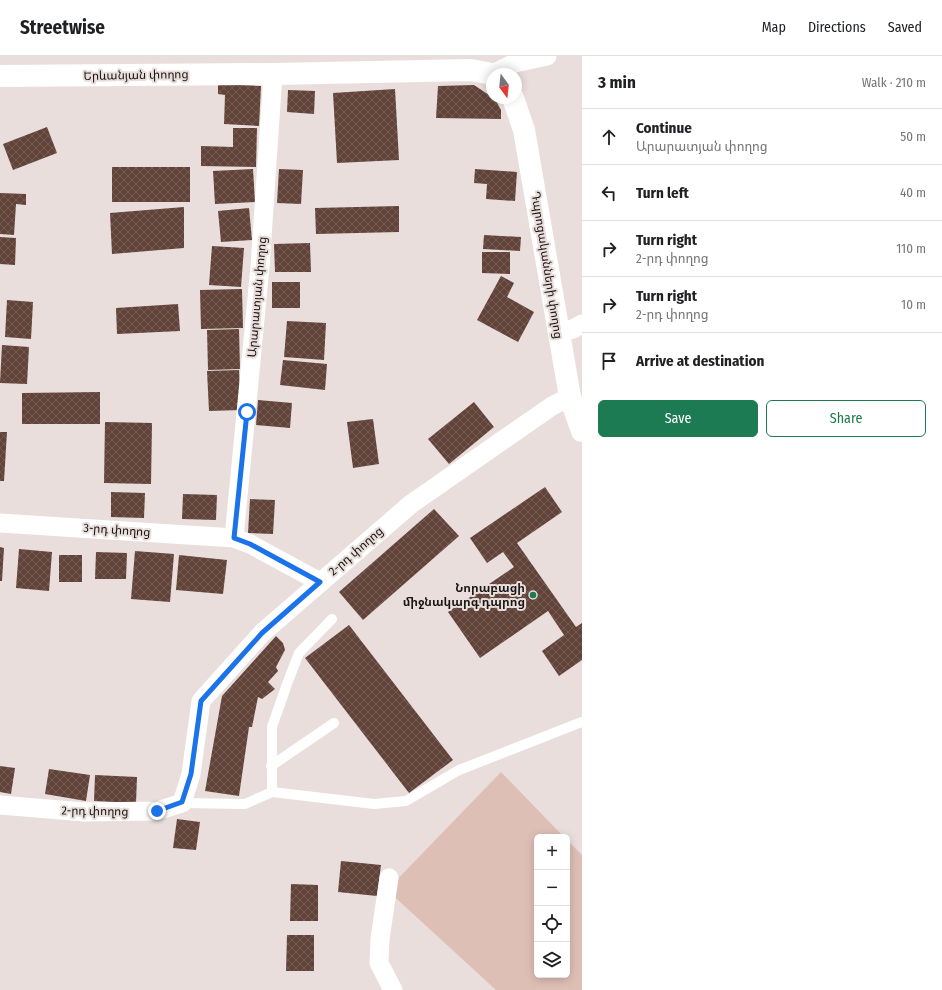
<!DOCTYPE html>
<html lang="en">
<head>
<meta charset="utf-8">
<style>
	body { margin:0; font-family:"Fira Sans Condensed","Noto Sans Armenian",sans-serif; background:#f6f6f6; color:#202124 }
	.controls { position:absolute; right:12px; bottom:12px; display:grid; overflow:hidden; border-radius:6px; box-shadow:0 2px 10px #0003 }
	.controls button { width:36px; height:36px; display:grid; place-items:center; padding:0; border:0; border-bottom:1px solid #e0e0e0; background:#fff; color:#202124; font:20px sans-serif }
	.compass { position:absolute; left:486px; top:12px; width:36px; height:36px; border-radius:50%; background:#fff; box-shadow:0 2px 10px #0003; rotate:165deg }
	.stop { position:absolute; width:12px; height:12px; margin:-9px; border:3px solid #1a73e8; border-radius:50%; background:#fff }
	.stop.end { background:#1a73e8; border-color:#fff; box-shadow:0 1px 4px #0008 }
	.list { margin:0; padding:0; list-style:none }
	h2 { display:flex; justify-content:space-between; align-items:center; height:52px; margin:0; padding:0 16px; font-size:17px }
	h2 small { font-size:13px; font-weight:400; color:#757577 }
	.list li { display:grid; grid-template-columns:26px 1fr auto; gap:12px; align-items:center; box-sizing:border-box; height:56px; padding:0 16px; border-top:1px solid #e0e0e0 }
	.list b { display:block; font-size:15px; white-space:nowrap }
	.list p { margin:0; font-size:13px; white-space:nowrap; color:#757577 }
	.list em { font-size:13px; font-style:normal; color:#757577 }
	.actions { display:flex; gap:8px; padding:12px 16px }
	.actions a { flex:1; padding:9px 0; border:1px solid #1c7b52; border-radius:6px; text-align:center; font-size:14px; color:#1c7b52 }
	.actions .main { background:#1c7b52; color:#fff }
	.icon { flex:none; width:22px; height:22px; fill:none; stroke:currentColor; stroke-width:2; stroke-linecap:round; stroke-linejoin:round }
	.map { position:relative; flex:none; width:582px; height:934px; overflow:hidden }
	header { display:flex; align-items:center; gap:24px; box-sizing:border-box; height:56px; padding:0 20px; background:#fff; border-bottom:1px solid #e0e0e0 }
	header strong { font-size:19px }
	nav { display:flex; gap:22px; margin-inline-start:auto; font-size:14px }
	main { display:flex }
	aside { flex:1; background:#fff }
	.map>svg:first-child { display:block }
</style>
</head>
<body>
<header>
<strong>Streetwise</strong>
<nav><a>Map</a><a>Directions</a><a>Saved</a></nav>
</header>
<main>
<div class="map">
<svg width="582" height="934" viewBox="0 0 582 934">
	<defs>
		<pattern id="building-cross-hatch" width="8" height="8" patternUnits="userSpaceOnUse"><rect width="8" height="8" fill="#62433a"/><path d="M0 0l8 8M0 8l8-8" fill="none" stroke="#745b53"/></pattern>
	</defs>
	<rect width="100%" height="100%" fill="#e9dedb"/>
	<!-- park -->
	<path fill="#debfb6" d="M501,716l63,65h-27v138h30v-135l15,15v135h-86l-109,-100z"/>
	<!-- building -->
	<g fill="url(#building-cross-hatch)">
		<path d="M218,28l43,2 -2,40 -35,-2 1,-29 -7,-1z"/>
		<path d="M474,29l21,14 6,11v9l-65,-1 2,-32z"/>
		<path d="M395,33l4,71 -62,3 -4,-70z"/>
		<path d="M288,34l27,1 -1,23 -27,-2z"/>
		<path d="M47,71l10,26 -44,17 -10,-26z"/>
		<path d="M233,72h24l-1,39 -55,-1v-20l32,1z"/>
		<rect x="112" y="111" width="78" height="35"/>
		<path d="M253,113l2,33 -40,2 -2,-33z"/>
		<path d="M279,113l24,1 -2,34 -24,-1z"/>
		<path d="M475,113l42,3 -2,29 -29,-2 1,-15 -13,-1z"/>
		<path d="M0,137l26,1v11l-10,-1 -2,31 -14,-1z"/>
		<path d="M399,150v26l-83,2 -1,-26z"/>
		<path d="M184,151v41l-72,6 -2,-41z"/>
		<path d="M249,152l3,32 -31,2 -3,-31z"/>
		<path d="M484,179l37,2 -1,14 -37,-2z"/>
		<path d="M0,181l16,1 -1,27 -15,-1z"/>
		<path d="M310,187l1,29h-36l-1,-28z"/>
		<path d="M212,190l32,2 -3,39 -32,-2z"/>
		<path d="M482,196h28v22l-28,-1z"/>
		<path d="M501,220l13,7 -7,14 27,15 -16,30 -41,-22z"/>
		<rect x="272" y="226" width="28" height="26"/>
		<path d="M242,233l1,39 -42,1 -1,-39z"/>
		<path d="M7,244l26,2 -2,37 -26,-2z"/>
		<path d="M178,248l2,27 -63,3 -1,-26z"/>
		<path d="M287,265l39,2 -2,37 -40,-3z"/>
		<path d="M239,273l1,40 -32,1 -1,-40z"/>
		<path d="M2,289l27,2 -2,37 -27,-1z"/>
		<path d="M283,304l44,4 -2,26 -45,-5z"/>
		<path d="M239,314l2,40 -32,1 -2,-40z"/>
		<path d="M100,336v32h-78v-31z"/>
		<path d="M258,344l34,3 -2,25 -34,-3z"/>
		<path d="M474,346l20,25 -45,37 -21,-25z"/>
		<path d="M373,363l6,45 -26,4 -6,-46z"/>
		<path d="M105,366l47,1 -1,61 -47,-1z"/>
		<path d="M0,376h7l-3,49h-4z"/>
		<path d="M545,431l17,25 -45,31 59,84 6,-4v37l-23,16 -17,-25 22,-16 -16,-24 -68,47 -32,-46 66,-45 -11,-15 -16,11 -17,-25z"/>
		<path d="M111,436l34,1 -1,25 -33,-1z"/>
		<path d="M183,438l34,1 -1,25 -34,-1z"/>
		<path d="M250,443l25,1 -2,34 -25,-1z"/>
		<path d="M434,453l25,27 -96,84 -24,-28z"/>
		<path d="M0,491l4,1 -2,33h-2z"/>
		<path d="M19,493l33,3 -3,39 -33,-3z"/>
		<path d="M135,495l39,3 -4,48 -39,-3z"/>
		<path d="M96,496l31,1 -1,26h-31z"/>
		<rect x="59" y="499" width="23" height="27"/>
		<path d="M179,499l48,5 -4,34 -47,-4z"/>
		<path d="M349,569l104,135 -44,33 -104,-135z"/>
		<path d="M276,580l7,7 2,7 -9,17 2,4 -10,11 7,7 -13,10 -4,-2 -6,30h-3l-10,69 -34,-5 17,-95z"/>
		<path d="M0,710l15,2 -4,26 -11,-2z"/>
		<path d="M49,713l41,6 -4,26 -41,-7z"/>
		<path d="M95,719l42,2 -1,26 -42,-2z"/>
		<path d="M177,763l23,3 -4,28 -23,-2z"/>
		<path d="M341,805l40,4 -4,31 -39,-4z"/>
		<path d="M291,828l27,1v36h-28z"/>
		<path d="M287,879h27v36h-28z"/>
	</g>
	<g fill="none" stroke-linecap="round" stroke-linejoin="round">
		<!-- service -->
		<g stroke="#fff" stroke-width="10">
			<path d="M271,710l63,-43"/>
			<path d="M272,736v-65l15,-43 12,-31 33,-34"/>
			<path d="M182,747l63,1 27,-12 102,12 32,-3 53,-31 123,-48"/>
		</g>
		<!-- minor -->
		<g stroke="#fff" stroke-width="19">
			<path d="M492,18l23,-11 32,-7"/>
			<path d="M558,277l15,-4 9,-5"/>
			<path d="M0,467l234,15 16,6 70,38"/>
			<path d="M234,482l26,-271 13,-193"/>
			<path d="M0,749l84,7 73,-1 25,-8 9,-29 10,-73 61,-68 149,-129 141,-98 18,-9"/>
			<path d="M389,822l-9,61 -1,24 14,27"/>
		</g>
		<!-- secondary -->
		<g stroke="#fff" stroke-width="22">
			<path d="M0,20l273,-2 198,-4 21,4"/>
			<path d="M513,42l11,32 46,267 12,34"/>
		</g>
	</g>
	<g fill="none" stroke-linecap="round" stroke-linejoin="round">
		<!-- route -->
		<path stroke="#1a73e8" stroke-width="5" d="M157,755l25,-9 9,-28 10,-73 61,-68 58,-51 -70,-38 -16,-6 13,-126"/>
	</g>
	<!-- markers -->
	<circle fill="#1c7b52" stroke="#e9dedb" stroke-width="1.5" cx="533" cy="539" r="4"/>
	<g text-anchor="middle" stroke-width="4" stroke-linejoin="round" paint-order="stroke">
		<!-- street labels -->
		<g font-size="12" fill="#191514" stroke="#e9dedb">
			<text transform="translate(136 19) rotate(-1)" y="4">Երևանյան փողոց</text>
			<text transform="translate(547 209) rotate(81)" y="4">Դպրոցականների փողոց</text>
			<text transform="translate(257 241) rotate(-85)" y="4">Արարատյան փողոց</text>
			<text transform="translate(117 474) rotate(4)" y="4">3-րդ փողոց</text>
			<text transform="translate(356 495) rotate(-41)" y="4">2-րդ փողոց</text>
			<text transform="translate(95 755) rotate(1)" y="4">2-րդ փողոց</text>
		</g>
		<!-- poi labels -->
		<g font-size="12" font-weight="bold" fill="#191514" stroke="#e9dedb" text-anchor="end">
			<text x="525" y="536">Նորաբացի<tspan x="525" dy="14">միջնակարգ դպրոց</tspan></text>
		</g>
	</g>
</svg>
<div class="controls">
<button>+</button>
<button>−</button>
<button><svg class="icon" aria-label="locate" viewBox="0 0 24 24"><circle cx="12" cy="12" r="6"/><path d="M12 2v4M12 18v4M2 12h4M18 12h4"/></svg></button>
<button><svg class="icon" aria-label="layers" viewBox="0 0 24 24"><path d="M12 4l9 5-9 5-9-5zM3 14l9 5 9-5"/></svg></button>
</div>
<svg class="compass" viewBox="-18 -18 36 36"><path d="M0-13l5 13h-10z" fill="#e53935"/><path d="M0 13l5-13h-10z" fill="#757577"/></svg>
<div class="stop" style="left:247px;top:356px"></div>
<div class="stop end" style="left:157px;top:755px"></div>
</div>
<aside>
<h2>3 min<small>Walk · 210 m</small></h2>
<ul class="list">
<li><svg class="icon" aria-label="ahead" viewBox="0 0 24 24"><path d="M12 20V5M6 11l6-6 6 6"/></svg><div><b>Continue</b><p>Արարատյան փողոց</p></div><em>50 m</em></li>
<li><svg class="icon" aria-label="left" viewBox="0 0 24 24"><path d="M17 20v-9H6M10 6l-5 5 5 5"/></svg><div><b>Turn left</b></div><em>40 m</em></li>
<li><svg class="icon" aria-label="right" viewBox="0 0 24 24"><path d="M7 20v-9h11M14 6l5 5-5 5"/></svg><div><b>Turn right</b><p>2-րդ փողոց</p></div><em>110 m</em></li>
<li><svg class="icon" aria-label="right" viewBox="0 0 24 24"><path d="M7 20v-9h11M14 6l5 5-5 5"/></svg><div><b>Turn right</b><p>2-րդ փողոց</p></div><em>10 m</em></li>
<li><svg class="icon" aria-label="arrive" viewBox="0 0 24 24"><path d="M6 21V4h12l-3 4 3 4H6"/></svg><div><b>Arrive at destination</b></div></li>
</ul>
<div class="actions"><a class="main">Save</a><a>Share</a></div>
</aside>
</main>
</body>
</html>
